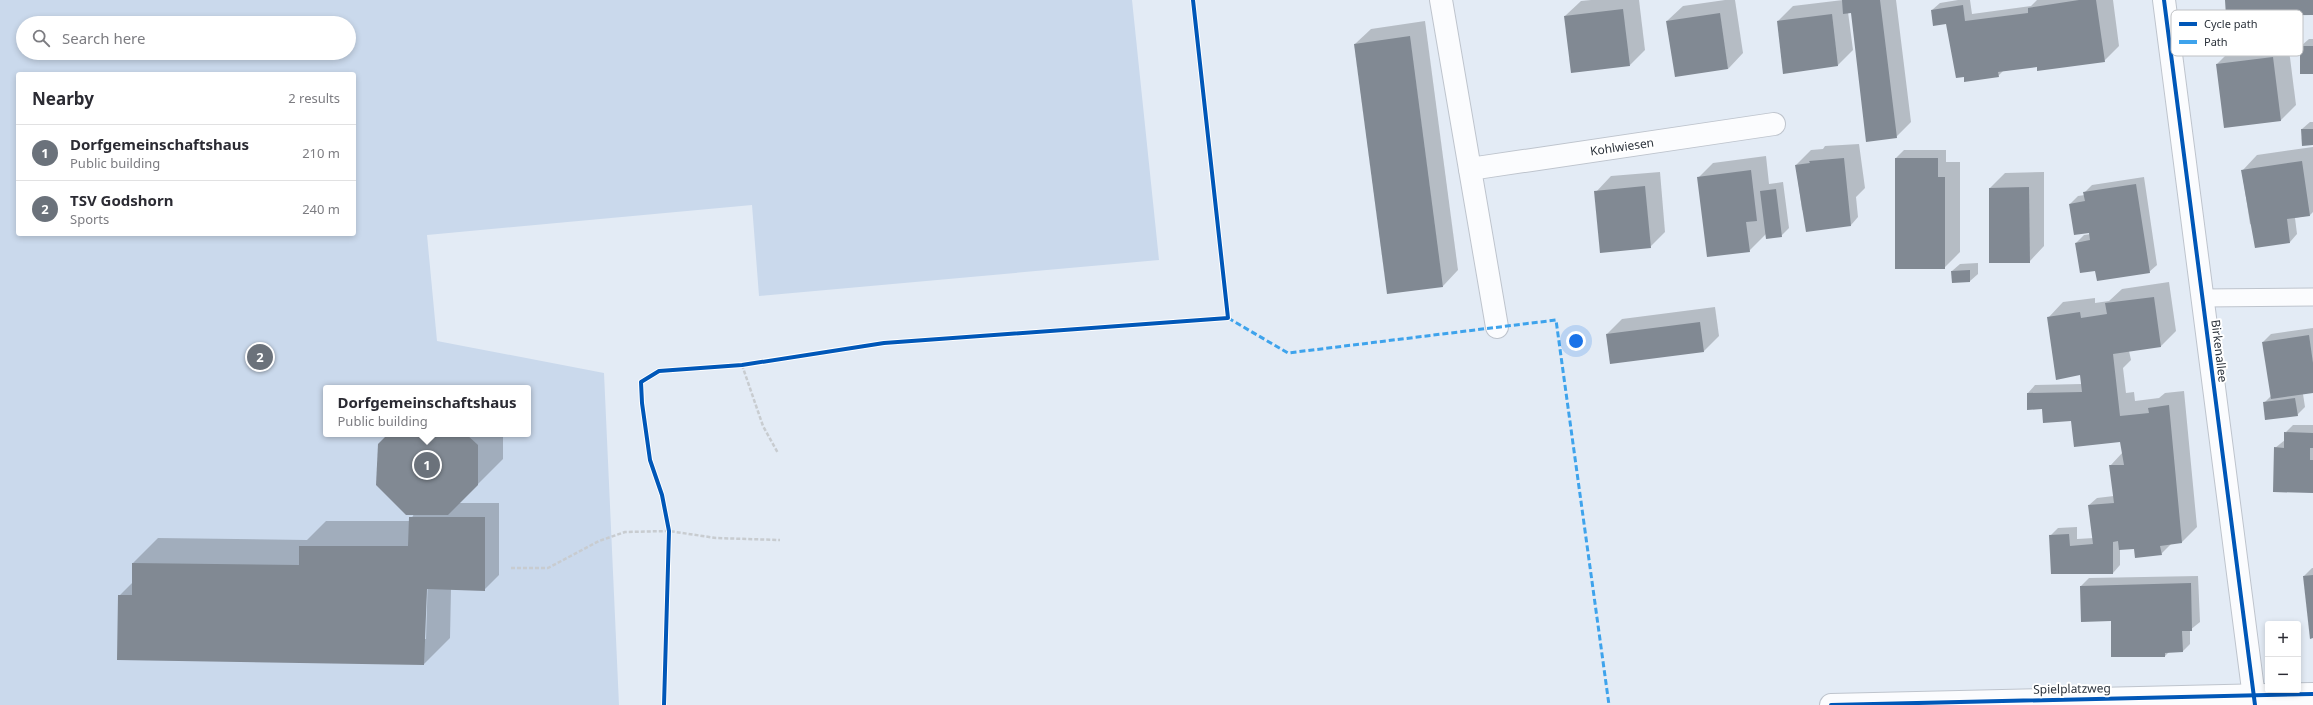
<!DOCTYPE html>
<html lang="en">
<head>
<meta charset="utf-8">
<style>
	body { margin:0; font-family:"Noto Sans",sans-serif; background:#f2f2f3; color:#2b2b33 }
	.controls { position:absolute; right:12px; bottom:12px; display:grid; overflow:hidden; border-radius:4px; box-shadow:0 2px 6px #0003 }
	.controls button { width:36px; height:36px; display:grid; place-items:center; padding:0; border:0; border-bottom:1px solid #e1e1e2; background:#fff; color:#2b2b33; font:20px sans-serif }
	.you { position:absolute; left:1576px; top:341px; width:14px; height:14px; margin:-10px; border:3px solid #fff; border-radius:50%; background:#1a73e8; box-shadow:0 0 0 6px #1a73e833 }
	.badge { display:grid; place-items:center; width:26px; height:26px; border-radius:50%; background:#6b727b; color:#fff; font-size:13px; font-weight:700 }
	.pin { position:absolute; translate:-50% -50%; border:2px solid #fff; box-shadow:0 1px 4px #0006 }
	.popup { position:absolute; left:323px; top:385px; width:208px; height:52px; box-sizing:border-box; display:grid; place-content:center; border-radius:4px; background:#fff; filter:drop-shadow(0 1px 3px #0005); font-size:13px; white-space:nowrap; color:#7c7c81 }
	.popup b { font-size:15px; color:#2b2b33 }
	.popup::after { content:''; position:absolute; left:50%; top:100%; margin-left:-8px; border:8px solid transparent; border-top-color:#fff }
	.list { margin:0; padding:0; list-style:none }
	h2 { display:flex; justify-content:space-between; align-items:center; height:52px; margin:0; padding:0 16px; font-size:17px }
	h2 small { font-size:13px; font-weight:400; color:#7c7c81 }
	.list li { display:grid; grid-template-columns:26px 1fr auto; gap:12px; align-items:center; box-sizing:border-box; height:56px; padding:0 16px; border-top:1px solid #e1e1e2 }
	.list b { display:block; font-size:15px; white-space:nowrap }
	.list p { margin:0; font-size:13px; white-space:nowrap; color:#7c7c81 }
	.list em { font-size:13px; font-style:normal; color:#7c7c81 }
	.icon { flex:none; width:22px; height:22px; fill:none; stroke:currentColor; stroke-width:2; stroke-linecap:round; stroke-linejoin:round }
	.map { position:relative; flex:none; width:2313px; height:705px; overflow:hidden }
	.search { position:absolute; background:#fff; box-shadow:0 2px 6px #0003; left:16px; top:16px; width:340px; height:44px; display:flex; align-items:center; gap:10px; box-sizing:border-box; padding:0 14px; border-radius:22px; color:#7c7c81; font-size:15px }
	.panel { position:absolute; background:#fff; box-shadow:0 2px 6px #0003; left:16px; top:72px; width:340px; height:164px; border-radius:4px }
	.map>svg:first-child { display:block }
</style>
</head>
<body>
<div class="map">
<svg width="2313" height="705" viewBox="0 0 2313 705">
	<rect width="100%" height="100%" fill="#e3ebf5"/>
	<!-- green -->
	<path fill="#cad9ec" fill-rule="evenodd" d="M0,0h1132l27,260 -400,36 -7,-91 -325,30 10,106 167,32 15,332h-619zM23,23h326v30h-326zM18,74h336v160h-336zM326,388h202v46h-202z"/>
	<!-- shadow -->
	<g fill="#0003" fill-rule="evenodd">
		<path d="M1591,0h48l6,50 -15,15 -65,-49 16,-15z"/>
		<path d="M1725,0h10l8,53 -15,16 -61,-48 16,-15z"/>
		<path d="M1843,0h53l15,122 -15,15 -44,-125h-4l5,38 -16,16 -59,-45 15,-15z"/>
		<path d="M1958,0h12l2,14 59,-8 6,-6h76l6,46 -15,15 -67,4 -34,6 -5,5h-34l-17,-53 -15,-13 8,-7z"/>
		<path d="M1425,21l33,249 -15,16 -88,-242 16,-15z"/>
		<path d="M2309,39h4v34l-12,-27z"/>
		<path d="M2288,42l8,63 -15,15 -56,7 -8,-63 15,-15z"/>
		<path d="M2310,122h3v22l-11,-15z"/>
		<path d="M1859,144l6,44 -9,9 2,20 -7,8 -49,-15 -6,-45 15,-15 12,-1 2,-3z"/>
		<path d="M2313,147v65l-3,3 -15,3 2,16 -7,8 -40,-18 -8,-53 15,-16z"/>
		<path d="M1904,150h42v12h14v90l-16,16 -48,-110z"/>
		<path d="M1766,156l3,28 14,-2 6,46 -8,8 -15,-2 -17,17 -51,-73 15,-15z"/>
		<path d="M1660,172l5,60 -15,15 -54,-55 15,-16z"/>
		<path d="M2044,172v74l-15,16 -39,-74 15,-15z"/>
		<path d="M2144,177l13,88 -8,7 -53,-2 -20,-27 8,-8 7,-1 -21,-30 8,-8 7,-1 -1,-2 8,-8z"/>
		<path d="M1978,263v11l-8,7 -18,-10 8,-7z"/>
		<path d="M2169,282l7,49 -15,15 -32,5 2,9 -8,8 3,25 8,-1 1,9 24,-3 6,-5 19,-2 13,136 -15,15 -10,1 -11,11 -26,-6 -15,1v16l-7,8 -63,-37 8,-8 19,-1v12l17,-1 -5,-33 8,-7 17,-2 -4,-30 13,-14 -2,-11 -78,-33 -15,-15 7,-8 47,-1 -1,-10 -33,-56 15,-16 32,-4v5l14,-2 13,-12z"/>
		<path d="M1715,307l4,29 -15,15 -97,-17 15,-15z"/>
		<path d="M2313,328v64l-10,2 2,13 -8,8 -33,-12 8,-8 -9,-53 8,-8z"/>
		<path d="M2293,425h20v67l-38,-44 10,-8v-7z"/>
		<path d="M389,434h114v25l-44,44h40v72l-15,15 -33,-1 -1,49 -26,26 -305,-68 14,-14v-19l25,-25 149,2 19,-19h84l4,-7zM429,541l-3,98h-2z"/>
		<path d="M2312,568h1v69l-9,-61z"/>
		<path d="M2198,576l2,46 -10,8v14l-7,7 -14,1 -4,4 -53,-36 -31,-34 8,-8z"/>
	</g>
	<!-- building -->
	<g fill="#818993">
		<path d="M1842,0h38l17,138 -31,4 -15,-129 -8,1z"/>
		<path d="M2079,0h17l9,62 -68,9v-4l-39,5 1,5 -35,5v-5l-8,1 -10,-54 -13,2 -2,-16 32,-5 2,16 63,-8v-5z"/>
		<path d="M2225,0h88v15l-87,1z"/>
		<path d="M1623,9l7,57 -59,7 -7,-57z"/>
		<path d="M1720,13l8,56 -53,8 -9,-56z"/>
		<path d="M1832,14l6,52 -55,8 -6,-53z"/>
		<path d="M1410,36l33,251 -56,7 -33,-250z"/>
		<rect x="2300" y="46" width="13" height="28"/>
		<path d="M2273,57l8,64 -57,7 -8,-64z"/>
		<path d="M2301,129h12v16l-11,1z"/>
		<path d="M1844,158l7,68 -45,6 -11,-67 15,-2 -1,-2z"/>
		<path d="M1895,158h43v19h7v92h-50z"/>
		<path d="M2302,161l8,55 -23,3 3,24 -35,5 -14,-78z"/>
		<path d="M1751,170l6,51 -11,1 4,30 -43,5 -10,-80z"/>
		<path d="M2136,184l14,89 -53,8 -2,-10 -15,2 -5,-30 15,-3 -1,-7 -15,2 -5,-31 16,-3 -2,-9z"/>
		<path d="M1645,186l6,62 -51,5 -6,-62z"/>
		<path d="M2029,187l1,76h-41v-75z"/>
		<path d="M1776,189l6,48 -16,2 -6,-48z"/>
		<path d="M1970,270v12l-18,1 -1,-12z"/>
		<path d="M2154,297l7,50 -48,7 7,62 29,-3 -1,-5 21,-3 13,138 -22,3 2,9 -27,3 -1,-9 -15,1 -1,-9 -5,1v32h-62l-2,-39 20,-1 1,12 23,-2 -5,-39 26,-2 -5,-38h15l-4,-23 -46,5 -3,-26 -28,2 -1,-14 -15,1v-17l55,-1 -2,-17 -24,5 -9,-63 33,-5 1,6 26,-4 -2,-11z"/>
		<path d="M1700,322l4,30 -94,12 -4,-30z"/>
		<path d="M2309,335l4,28v30l-42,6 -9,-57z"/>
		<path d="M2295,398l3,18 -33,4 -2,-18z"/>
		<path d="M2284,432l29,1v15h-3v12h3v33l-40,-1 1,-45 10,1z"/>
		<path d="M388,434h78l12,11v40l-30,30h-42l-30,-30 2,-41z"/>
		<path d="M409,517h76v74l-58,-2 -3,76 -307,-5 1,-65h14v-32l167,2v-19h109z"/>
		<path d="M2313,575v63l-3,1 -7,-63z"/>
		<path d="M2191,583l1,48h-10l1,21 -18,1v4h-54v-36l-30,1 -1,-36z"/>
	</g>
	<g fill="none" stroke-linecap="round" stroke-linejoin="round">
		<defs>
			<path id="lane" d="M2202,298l111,-1"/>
			<g id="street">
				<path d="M1441,0l56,327"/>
				<path d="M2164,0l91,705"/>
				<path d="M1470,169l304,-45"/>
				<path d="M1831,705l482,-11"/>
			</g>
		</defs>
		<!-- lane casing -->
		<use href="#lane" stroke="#bec4cd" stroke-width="19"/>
		<!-- street casing -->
		<use href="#street" stroke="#bec4cd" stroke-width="24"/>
		<!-- path -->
		<g stroke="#c8ccd0" stroke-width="2.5" stroke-dasharray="4 2" stroke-linecap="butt">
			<path d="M742,365l21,61 15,27"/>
			<path d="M511,568h37l51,-27 26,-9 44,-1 47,7 64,2"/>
		</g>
		<!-- lane -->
		<use href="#lane" stroke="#fbfcfe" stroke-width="17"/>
		<!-- street -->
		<use href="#street" stroke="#fbfcfe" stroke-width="22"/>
		<!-- quiet -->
		<path stroke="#3ea3ec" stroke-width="3" stroke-dasharray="6 3" stroke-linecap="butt" d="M1228,318l60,35 268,-33 53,385"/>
		<defs>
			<g id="cycleway">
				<path d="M2164,0l91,705"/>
				<path d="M664,705l5,-174 -7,-36 -12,-35 -8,-57 -1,-21 18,-11 83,-6 142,-22 344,-25 -35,-318"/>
				<path d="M1831,705l482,-11"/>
			</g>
		</defs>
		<!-- cycleway casing -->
		<use href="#cycleway" stroke="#fff" stroke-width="6"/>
		<!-- cycleway -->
		<use href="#cycleway" stroke="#0057b8" stroke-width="4"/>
	</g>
	<g text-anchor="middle" stroke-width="4" stroke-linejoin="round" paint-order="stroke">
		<!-- street labels -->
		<g font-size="12" fill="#2a313a" stroke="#fff">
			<text transform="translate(1622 147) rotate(-8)" y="4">Kohlwiesen</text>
			<text transform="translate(2219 351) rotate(83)" y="4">Birkenallee</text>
			<text transform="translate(2072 689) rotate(-1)" y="4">Spielplatzweg</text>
		</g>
	</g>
	<!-- legend -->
	<rect x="2171" y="10" width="132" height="46" rx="6" fill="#fff" stroke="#bfc1c4" stroke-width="1"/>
	<rect x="2179" y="22" width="18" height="4" fill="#0057b8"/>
	<rect x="2179" y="40" width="18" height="4" fill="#3ea3ec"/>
	<g font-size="11" fill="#2a313a">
		<text x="2204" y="28">Cycle path</text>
		<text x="2204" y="46">Path</text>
	</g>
</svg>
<div class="controls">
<button>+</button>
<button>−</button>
</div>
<div class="you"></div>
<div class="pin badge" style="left:427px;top:465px">1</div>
<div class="popup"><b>Dorfgemeinschaftshaus</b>Public building</div>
<div class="pin badge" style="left:260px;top:357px">2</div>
<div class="search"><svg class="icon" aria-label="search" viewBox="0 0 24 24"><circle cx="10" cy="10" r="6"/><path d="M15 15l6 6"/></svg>Search here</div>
<section class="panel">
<h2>Nearby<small>2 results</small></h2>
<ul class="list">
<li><span class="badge">1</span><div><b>Dorfgemeinschaftshaus</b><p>Public building</p></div><em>210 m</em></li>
<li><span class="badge">2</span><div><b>TSV Godshorn</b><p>Sports</p></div><em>240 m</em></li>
</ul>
</section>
</div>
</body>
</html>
